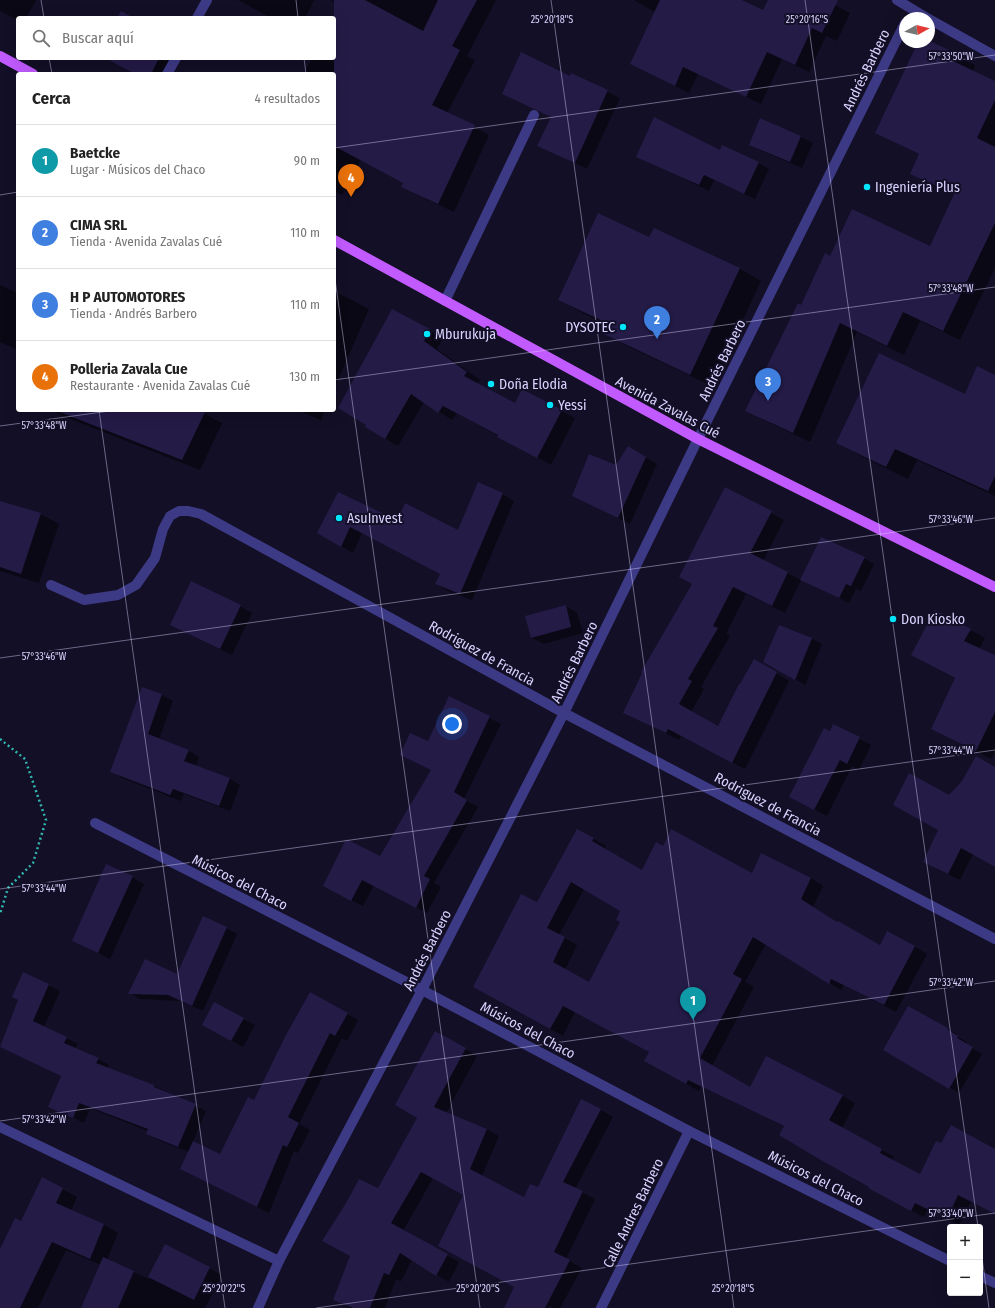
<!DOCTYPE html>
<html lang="es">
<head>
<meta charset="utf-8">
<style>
	body { margin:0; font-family:"Fira Sans Condensed",sans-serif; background:#f6f6f6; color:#222 }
	.controls { position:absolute; right:12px; bottom:12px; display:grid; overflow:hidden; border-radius:4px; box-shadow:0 4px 16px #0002 }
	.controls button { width:36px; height:36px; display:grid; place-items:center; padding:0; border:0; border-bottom:1px solid #e0e0e0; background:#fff; color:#222; font:20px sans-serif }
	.compass { position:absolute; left:899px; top:12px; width:36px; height:36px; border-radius:50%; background:#fff; box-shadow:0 4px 16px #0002; rotate:82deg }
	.you { position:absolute; left:452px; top:724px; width:14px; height:14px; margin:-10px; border:3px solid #fff; border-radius:50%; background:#1a73e8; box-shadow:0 0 0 6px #1a73e833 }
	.badge { display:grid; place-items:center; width:26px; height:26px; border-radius:50%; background:#db2777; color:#fff; font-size:13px; font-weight:700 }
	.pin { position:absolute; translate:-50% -33px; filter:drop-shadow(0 1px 2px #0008) }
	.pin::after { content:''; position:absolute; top:21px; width:14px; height:12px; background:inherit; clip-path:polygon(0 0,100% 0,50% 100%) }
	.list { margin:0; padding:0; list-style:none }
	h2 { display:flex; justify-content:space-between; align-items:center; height:52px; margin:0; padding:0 16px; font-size:17px }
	h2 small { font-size:13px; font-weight:400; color:#767676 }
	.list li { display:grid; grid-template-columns:26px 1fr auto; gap:12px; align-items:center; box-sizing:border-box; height:72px; padding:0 16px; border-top:1px solid #e0e0e0 }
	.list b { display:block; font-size:15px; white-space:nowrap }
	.list p { margin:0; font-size:13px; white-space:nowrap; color:#767676 }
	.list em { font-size:13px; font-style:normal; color:#767676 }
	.icon { flex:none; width:22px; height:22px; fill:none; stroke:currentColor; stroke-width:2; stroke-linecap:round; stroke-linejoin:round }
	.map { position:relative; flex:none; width:995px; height:1308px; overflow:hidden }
	.search { position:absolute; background:#fff; box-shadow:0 4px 16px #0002; left:16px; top:16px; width:320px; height:44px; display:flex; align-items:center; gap:10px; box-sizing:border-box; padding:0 14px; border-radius:4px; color:#767676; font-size:15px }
	.panel { position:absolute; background:#fff; box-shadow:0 4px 16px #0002; left:16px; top:72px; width:320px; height:340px; border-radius:4px }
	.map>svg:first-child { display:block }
</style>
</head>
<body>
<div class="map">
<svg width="995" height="1308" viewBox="0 0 995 1308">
	<rect width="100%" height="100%" fill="#130f26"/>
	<!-- shadow -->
	<g fill="#0007" fill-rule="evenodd">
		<path d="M0,0h36l-10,18h-8v2l-18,-9z"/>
		<path d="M238,0h76l-9,18h-34z"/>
		<path d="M331,0h165l-29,56 8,4 -28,53 42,22 -35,77 -36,-17 -15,-9 1,-3 -43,-23 -19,35 -8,-4v-117h-30l8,-16h22l-1,-40 7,-13z"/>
		<path d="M634,0h106l24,11 5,-11h56l25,13 -13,28 -11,-5 -17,36 -27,-13 -21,45 -63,-30 -9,19 -58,-29 24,-52z"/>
		<path d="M919,42h10l29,14 17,9 -2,6 22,11v186l-35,72 -40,-19 -16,34 -47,-23 -47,110 -46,-22 -17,-10 54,-104 30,-49 99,-10 24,-52 -26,-12 -16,-10 8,-18 -43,-22z"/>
		<path d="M106,58h69l-9,16h-30z"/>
		<path d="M572,74l48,24 -33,71 -48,-24 13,-28 -49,-24 67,-16z"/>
		<path d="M761,119l40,18 12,6 -11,25 -40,-17 -12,-7z"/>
		<path d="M721,151l37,12 11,6 -14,30 -41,-19 -5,11 -72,-35z"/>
		<path d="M654,229l86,40 21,12 -49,105 -85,-40 -21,-13 3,-7 -28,-14 -22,-12 91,-61z"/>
		<path d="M0,285l18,8v57l-18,-8z"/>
		<path d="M334,291l35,18 -35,80z"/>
		<path d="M392,310l51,28 -6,11 43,31 -3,4 38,20 46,7 14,7 -24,47 -94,-52 -5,7 -28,-18 -26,44 -32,-19z"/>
		<path d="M995,376v120l-78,-36 -9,19 -49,-24 -21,-13 127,-47z"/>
		<path d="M52,410h145l25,13 -22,47 -137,-54z"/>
		<path d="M297,410h28l-4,10z"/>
		<path d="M628,447l29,17 -27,60 -57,-29 43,-29z"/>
		<path d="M726,489l58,31 -21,41 38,19 -16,33 -39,-19 -20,40 4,2 -29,51 3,2 -13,23 27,15 37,-66 34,20 -44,88 -64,-33 -2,4 -55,-28 69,-128z"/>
		<path d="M338,493l59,28 61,11 44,-38 12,7 -42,99 -24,-9 -12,-7 5,-10 -79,-41 -9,20 -35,-21z"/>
		<path d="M0,502l41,12 18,10 -20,59 -39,-12z"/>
		<path d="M864,558l10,6 -13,27 -5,-2 -7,14 -38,-18z"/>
		<path d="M240,606l12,7 -20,42 -49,-24z"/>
		<path d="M566,606l11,7 6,20 -39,11 -12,-6z"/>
		<path d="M780,626l32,13 10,5 -17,41 -40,-24z"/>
		<path d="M970,630l15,8 -6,11 16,8v94l-4,8 -58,-30 23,-50 -29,-16z"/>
		<path d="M142,688l20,7 11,6 -14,38 30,12 10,6 -3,9 34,13 10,6 -10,26 -46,-17 -3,7 -59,-23 -10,-7z"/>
		<path d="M450,698l51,26 -37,75 14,8 -44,76 7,4 -14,26 -53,-28 -11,21 -28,-14 45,-34 52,-88 -4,-27z"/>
		<path d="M834,725l37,20 -12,25 -7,-4 -25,50 -25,-13z"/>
		<path d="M995,768v99l-22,-13 -13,26 -25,-12 4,-38 11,-34z"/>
		<path d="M578,830l28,16 -2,3 38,22 22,-24 89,27 58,4 12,8 -10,21 25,16 43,23h33l13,8 -31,58 -52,-27 -3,5 -75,-46 -21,38 9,5 -42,79 39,22 16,-31 76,39 12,7 -13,25 52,29 -2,4 28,15 21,-32 54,6v64l-24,-12 -12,23 -31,-16 -4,8 -42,-22 -97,-68 -84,-41 -2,5 -41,-23 -8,-16 -75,-40 -12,24 -77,-42zM584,889l37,21v12l-32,61 -24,-13 12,-25 -18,-10z"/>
		<path d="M132,877l12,7 -34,75 -37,-18z"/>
		<path d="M226,928l11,6 -34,77 -24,-10 -39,-2 -10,-6 48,-17z"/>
		<path d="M23,973l37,18 -16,36 34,17 -3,5 23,10 11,6 -2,3 47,18 52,25 -13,31 27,13 34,-54 93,-87 11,6 -11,21 -5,-3 -43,86 11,6 -12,23 -4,-2 -25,62 -88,-44 8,-17 -31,-12 -11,-6 1,-3 -58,-23 -6,15 -35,-17 13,-30 -61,-29 18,-47z"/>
		<path d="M908,1007l49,27 -1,2 11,6 -1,2 16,10 -23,39 -75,-43z"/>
		<path d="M243,1019l12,6 -12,22 -28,-16z"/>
		<path d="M465,1049l12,7 -31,57 40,16 13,7 -17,40 42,22 14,-9 63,-79 12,7 -38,72 20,10 -29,60 16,9 -22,40h-6l-4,-2 -1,2h-43l9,-21 -51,-92 -31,-17 -30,53 56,31 -10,20 -37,-22 -11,21 -5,-2 -11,29h-35l-4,-2 -12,-7 45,-110z"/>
		<path d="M42,1178l35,19 -6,14 33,14 14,8 -11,27 42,19 16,-33 57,29 -17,33h-123l19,-43 -35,-15 -28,58h-38v-57l21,-29z"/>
	</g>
	<!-- building -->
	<g fill="#241b47" fill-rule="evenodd">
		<path d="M334,0h31l58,31 15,-31h39l-25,46 8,4 -28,55 43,20 -37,79 -37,-17 2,-4 -69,-37z"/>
		<path d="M660,0h82l21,10 5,-10h70l-16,33 -10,-5 -17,37 -28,-13 -21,45 -63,-30 -8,19 -45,-22z"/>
		<path d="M121,11l13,7h-17z"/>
		<path d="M918,42h14l27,13 -4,7 40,19v19l-18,38 18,9v76l-52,108 -40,-19 -16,34 -47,-23 -47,110 -48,-22 53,-108 3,2 24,-52 5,3 22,-47 78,37 24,-52 -44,-20 9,-20 -44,-21z"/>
		<path d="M521,52l49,24 1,-3 37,17 -33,73 -38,-17 14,-29 -49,-23z"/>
		<path d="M105,58h54l-8,16h-16z"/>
		<path d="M654,117l66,33 2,-5 37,17 -15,32 -40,-19 -5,10 -63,-28z"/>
		<path d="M760,118l41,18 -11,26 -41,-17z"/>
		<path d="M598,213l51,24 5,-9 86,40 -50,107 -86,-41 5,-10 -51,-24z"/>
		<path d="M392,309l38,20 -6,12 43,31 -3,4 51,27 7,-14 40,21 -25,48 -40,-21 1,-2 -55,-29 -5,7 -27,-19 -26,45 -20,-12 1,-2 -28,-17z"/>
		<path d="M879,353l86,41 12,-28 18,9v101l-7,15 -93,-42 -9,18 -50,-24z"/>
		<path d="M57,410h149l-24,50 -125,-49z"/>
		<path d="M628,446l18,11 -28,61 -46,-22 17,-42 27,11z"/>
		<path d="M478,482l25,11 -43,101 -25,-10 5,-10 -90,-47 -9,20 -24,-14 21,-41 59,28 8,-17 53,27z"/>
		<path d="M725,487l47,24 -22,42 38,19 -16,34 -39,-19 -20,39 5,2 -30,51 4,2 -13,23 39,22 21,-42h1l14,-25 23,13 -45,91 -64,-34 -2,4 -43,-20 19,-40 -1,-1 51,-88 -13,-7z"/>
		<path d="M0,501l41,12 -20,61 -21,-7z"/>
		<path d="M821,537l44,20 -14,29 -5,-2 -7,14 -39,-18z"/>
		<path d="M191,581l50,24 -21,44 -50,-24z"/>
		<path d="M566,605l5,22 -40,11 -6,-22z"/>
		<path d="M935,610l36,19 -7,12 31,14v57l-19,39 -45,-22 24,-51 -44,-23z"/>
		<path d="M779,625l33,13 -17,42 -32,-18z"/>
		<path d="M142,687l20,7 -14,40 41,16 -5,11 46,17 -11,28 -46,-17 -3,6 -60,-23z"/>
		<path d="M449,696l41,20 -36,76 13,8 -43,76 6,3 -14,29 -54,-28 -11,21 -28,-15 23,-47 34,17 51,-86 -31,-15 10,-22 18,8z"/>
		<path d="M833,724l27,13 -13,27 -7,-4 -26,50 -25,-13 35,-69 6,3z"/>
		<path d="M976,756l19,11v100l-34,-19 -13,26 -25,-12 15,-32 -45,-25 16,-32 40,22 13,-14z"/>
		<path d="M577,829l17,9 -2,3 50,29 14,-28 7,4 8,-17 81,44 9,-20 50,25 -10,21 36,23 1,-1 42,24 7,-14 28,15 -31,59 -53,-26 -2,5 -76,-47 -20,37 9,5 -42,79 50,29 16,-31 77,39 -14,25 53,29 -2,4 40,21 16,-33 5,2 10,-18 44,24v65l-37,-19 -11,24 -32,-16 -4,8 -43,-23 1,-1 -50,-28 -40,-24 5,-9 -96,-46 -2,4 -42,-23 5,-9 -86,-46 -13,23 -77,-42 48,-93 16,8zM571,882l49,29 -4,9 4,2 -31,60 -36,-20 12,-25 -18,-9z"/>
		<path d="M106,864l27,12 -35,77 -26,-12z"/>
		<path d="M203,916l24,11 -35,79 -24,-11 -40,-1 17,-35 32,15z"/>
		<path d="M23,972l26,12 -16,37 34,16 -3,6 35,15 -3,5 58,22v2l42,17 -18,43 -32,-13 2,-5 -69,-26 -6,15 -25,-11 13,-31 -61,-29 18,-47 -6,-3z"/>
		<path d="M310,992l38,21 -13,23 -5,-3 -42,84 11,6 -12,24 -4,-2 -26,62 -77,-38 13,-28 27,13 28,-57 6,3 32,-65z"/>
		<path d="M214,1002l30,16 -13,23 -29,-16z"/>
		<path d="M908,1006l40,22 -1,1 11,7 -1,2 16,9 -24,42 -66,-39z"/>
		<path d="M435,1031l31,17 -32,59 53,22 -17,40 54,28 6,-13 8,3 43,-88 20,10 -38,73 20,9 -29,61 16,8 -25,48h-41l10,-21 -76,-41 25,-51 -42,-23 -30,51 57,31 -12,22 -36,-23 -11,22 -5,-2 -14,35h-17l-20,-8 17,-44 -28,-15 24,-38 13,-24 19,9 39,-70 -22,-13z"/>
		<path d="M42,1177l21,11 -7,15 48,21 -14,35 -38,-17 -32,66h-20v-59l15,-31 6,3z"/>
		<path d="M165,1244l45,23 -16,33 -46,-23z"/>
		<path d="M103,1257l31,14 -16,37h-37z"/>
	</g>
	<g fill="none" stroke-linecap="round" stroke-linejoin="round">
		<!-- path -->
		<path stroke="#2fb8b0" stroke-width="2.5" stroke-dasharray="2 3" stroke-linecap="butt" d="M0,739l25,20 21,61 -13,43 -25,25 -8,26"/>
		<!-- minor -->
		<g stroke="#3d3a85" stroke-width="10">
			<path d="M897,0l30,18"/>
			<path d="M197,18l10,-18"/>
			<path d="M929,19l66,37"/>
			<path d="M167,74l9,-16"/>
			<path d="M445,301l89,-186"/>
			<path d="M51,585l33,15 34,-5 18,-10 19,-27 8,-29 7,-13 9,-5h9l13,3 363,199 431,226"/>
			<path d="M95,823l327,167 267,141 261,130"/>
			<path d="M0,1127l279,134"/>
			<path d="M980,1276l15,7"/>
			<path d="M258,1308l21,-47 143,-271 142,-277 134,-274 207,-416"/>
			<path d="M601,1308l88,-177"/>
		</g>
		<!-- major -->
		<g stroke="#c25bff" stroke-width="10">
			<path d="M0,56l33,18"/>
			<path d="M334,240l364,199 297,148"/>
		</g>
	</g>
	<!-- ticks -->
	<path fill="none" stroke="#d9d4ff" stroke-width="1" stroke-opacity="0.45" d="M41,0l3,18M296,0l2,18M551,0l183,1308M805,0l173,1227M49,58l3,16M304,58l2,16M334,148l661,-93M0,195l18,-3M334,272l146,1036M334,380l661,-93M99,410l126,898M0,426l117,-16M0,658l995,-140M0,889l995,-139M0,1121l995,-140M980,1243l9,65M316,1308l679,-95"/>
	<!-- markers -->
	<g fill="#00e5ff" stroke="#130f26" stroke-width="1.5">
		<circle cx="867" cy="187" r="4"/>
		<circle cx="623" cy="327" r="4"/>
		<circle cx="427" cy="334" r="4"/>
		<circle cx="491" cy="384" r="4"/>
		<circle cx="550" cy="405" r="4"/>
		<circle cx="339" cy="518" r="4"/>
		<circle cx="893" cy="619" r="4"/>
	</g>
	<g text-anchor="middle" stroke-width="4" stroke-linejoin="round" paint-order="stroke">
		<!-- street labels -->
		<g font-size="14" fill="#d9d4ff" stroke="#130f26">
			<text transform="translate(866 70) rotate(-64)" y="5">Andrés Barbero</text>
			<text transform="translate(722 360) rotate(-64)" y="5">Andrés Barbero</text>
			<text transform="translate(668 407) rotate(28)" y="5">Avenida Zavalas Cué</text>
			<text transform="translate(482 653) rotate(29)" y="5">Rodriguez de Francia</text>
			<text transform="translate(574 662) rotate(-64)" y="5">Andrés Barbero</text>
			<text transform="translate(768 804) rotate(28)" y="5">Rodriguez de Francia</text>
			<text transform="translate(240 882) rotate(27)" y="5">Músicos del Chaco</text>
			<text transform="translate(427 950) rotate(-63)" y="5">Andrés Barbero</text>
			<text transform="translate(528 1030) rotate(28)" y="5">Músicos del Chaco</text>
			<text transform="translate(816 1178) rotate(27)" y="5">Músicos del Chaco</text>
			<text transform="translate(633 1213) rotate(-64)" y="5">Calle Andres Barbero</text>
		</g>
		<!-- poi labels -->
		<g font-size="14" fill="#d9d4ff" stroke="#130f26" text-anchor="start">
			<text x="875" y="192">Ingeniería Plus</text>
			<text x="615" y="332" text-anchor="end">DYSOTEC</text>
			<text x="435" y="339">Mburukuja</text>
			<text x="499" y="389">Doña Elodia</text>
			<text x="558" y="410">Yessi</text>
			<text x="347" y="523">AsuInvest</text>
			<text x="901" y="624">Don Kiosko</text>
		</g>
	</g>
	<g font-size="10" text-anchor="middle" fill="#d9d4ff" stroke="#130f26" stroke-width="4" stroke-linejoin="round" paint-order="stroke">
		<text x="552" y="23">25°20'18"S</text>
		<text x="807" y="23">25°20'16"S</text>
		<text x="951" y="60">57°33'50"W</text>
		<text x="951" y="292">57°33'48"W</text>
		<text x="44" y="429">57°33'48"W</text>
		<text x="951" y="523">57°33'46"W</text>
		<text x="44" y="660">57°33'46"W</text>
		<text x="951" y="754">57°33'44"W</text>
		<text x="44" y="892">57°33'44"W</text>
		<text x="951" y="986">57°33'42"W</text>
		<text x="44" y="1123">57°33'42"W</text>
		<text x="951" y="1217">57°33'40"W</text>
		<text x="224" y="1292">25°20'22"S</text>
		<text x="478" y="1292">25°20'20"S</text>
		<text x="733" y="1292">25°20'18"S</text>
	</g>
</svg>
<div class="controls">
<button>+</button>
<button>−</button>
</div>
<svg class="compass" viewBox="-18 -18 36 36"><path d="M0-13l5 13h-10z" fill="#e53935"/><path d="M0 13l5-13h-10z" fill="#767676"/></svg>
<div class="you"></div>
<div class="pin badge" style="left:693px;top:1020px;background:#0f9aa8">1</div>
<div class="pin badge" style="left:657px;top:339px;background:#3f7fe0">2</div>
<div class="pin badge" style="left:768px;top:401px;background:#3f7fe0">3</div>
<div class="pin badge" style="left:351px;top:197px;background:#e8710a">4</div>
<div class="search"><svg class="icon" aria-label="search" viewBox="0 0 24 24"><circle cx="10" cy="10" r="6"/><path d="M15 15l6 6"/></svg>Buscar aquí</div>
<section class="panel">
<h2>Cerca<small>4 resultados</small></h2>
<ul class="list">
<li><span class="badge" style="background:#0f9aa8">1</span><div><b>Baetcke</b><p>Lugar · Músicos del Chaco</p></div><em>90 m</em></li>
<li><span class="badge" style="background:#3f7fe0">2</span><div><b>CIMA SRL</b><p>Tienda · Avenida Zavalas Cué</p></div><em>110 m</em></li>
<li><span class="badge" style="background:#3f7fe0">3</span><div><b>H P AUTOMOTORES</b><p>Tienda · Andrés Barbero</p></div><em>110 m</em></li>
<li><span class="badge" style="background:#e8710a">4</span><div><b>Polleria Zavala Cue</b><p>Restaurante · Avenida Zavalas Cué</p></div><em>130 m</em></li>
</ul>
</section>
</div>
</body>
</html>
